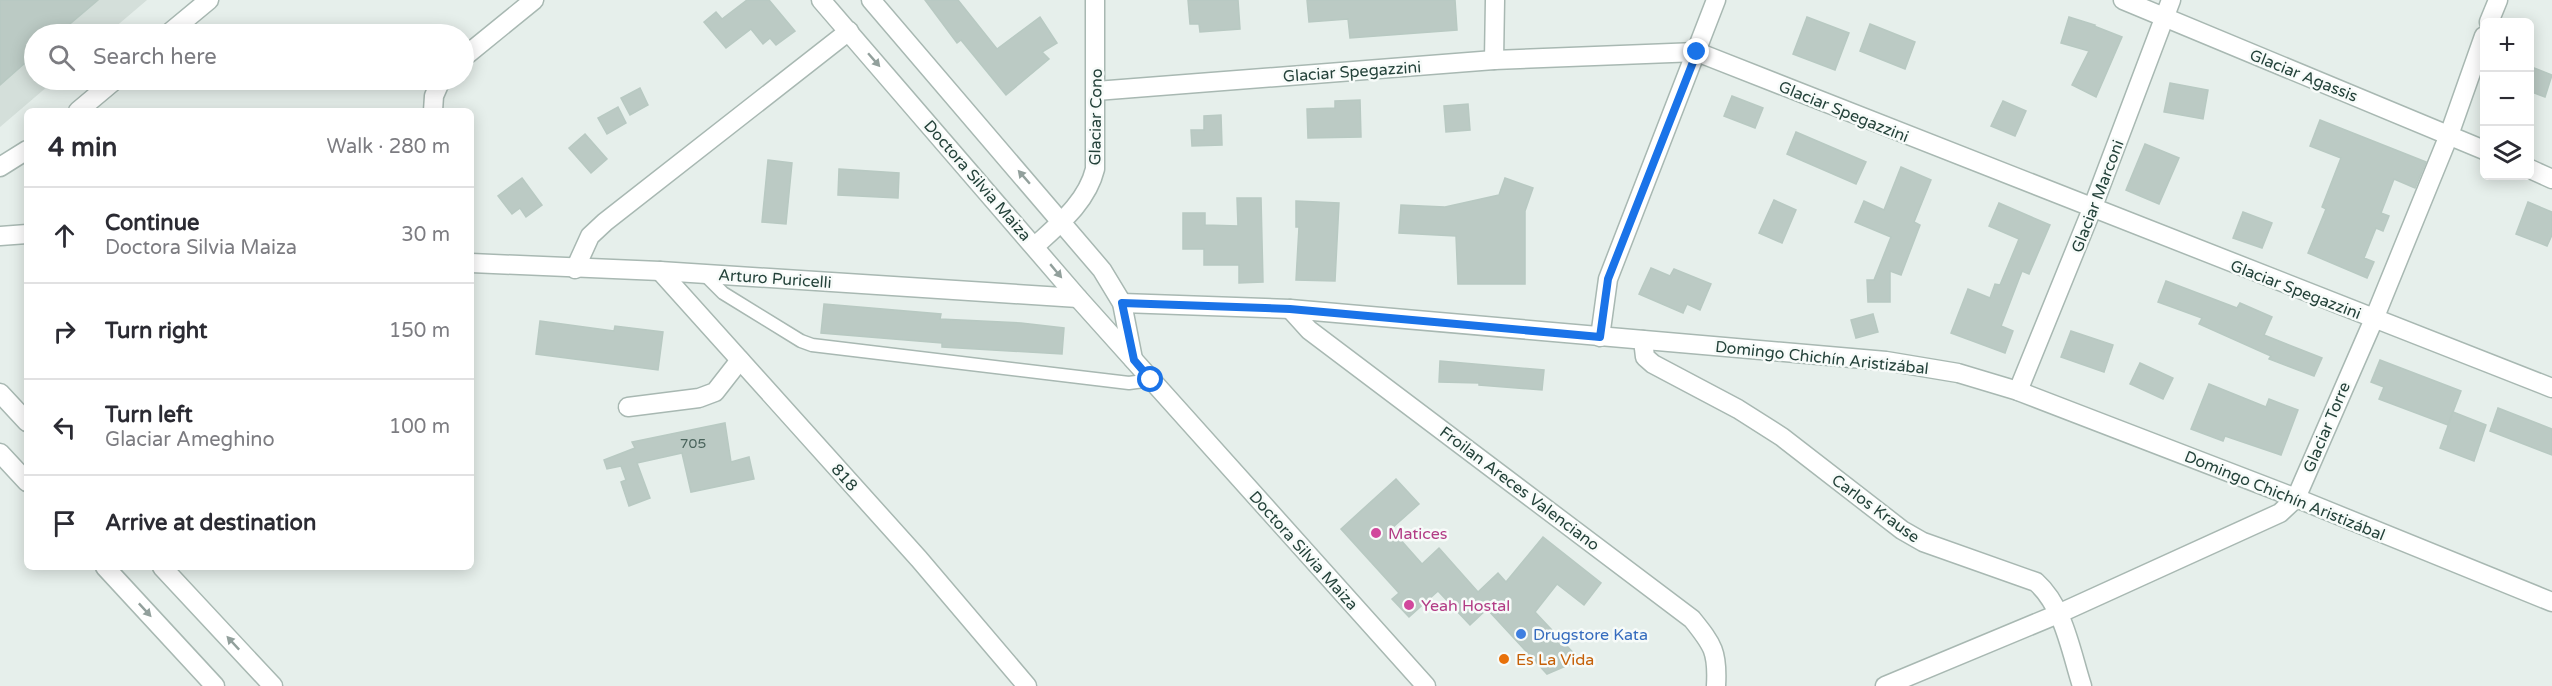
<!DOCTYPE html>
<html lang="en">
<head>
<meta charset="utf-8">
<style>
	body { margin:0; font-family:"Varela Round",sans-serif; background:#f7f7f7; color:#2b2b33 }
	.controls { position:absolute; right:18px; top:18px; display:grid; overflow:hidden; border-radius:9px; box-shadow:0 3px 15px #0003 }
	.controls button { width:54px; height:54px; display:grid; place-items:center; padding:0; border:0; border-bottom:2px solid #e1e1e2; background:#fff; color:#2b2b33; font:30px sans-serif }
	.stop { position:absolute; width:18px; height:18px; margin:-14px; border:4px solid #1a73e8; border-radius:50%; background:#fff }
	.stop.end { background:#1a73e8; border-color:#fff; box-shadow:0 2px 6px #0008 }
	.list { margin:0; padding:0; list-style:none }
	h2 { display:flex; justify-content:space-between; align-items:center; height:78px; margin:0; padding:0 24px; font-size:26px }
	h2 small { font-size:20px; font-weight:400; color:#7c7c81 }
	.list li { display:grid; grid-template-columns:39px 1fr auto; gap:18px; align-items:center; box-sizing:border-box; height:96px; padding:0 24px; border-top:2px solid #e1e1e2 }
	.list b { display:block; font-size:22px; white-space:nowrap }
	.list p { margin:0; font-size:20px; white-space:nowrap; color:#7c7c81 }
	.list em { font-size:20px; font-style:normal; color:#7c7c81 }
	.icon { flex:none; width:33px; height:33px; fill:none; stroke:currentColor; stroke-width:2; stroke-linecap:round; stroke-linejoin:round }
	.map { position:relative; flex:none; width:2552px; height:686px; overflow:hidden }
	.search { position:absolute; background:#fff; box-shadow:0 3px 15px #0003; left:24px; top:24px; width:450px; height:66px; display:flex; align-items:center; gap:15px; box-sizing:border-box; padding:0 21px; border-radius:33px; color:#7c7c81; font-size:22px }
	.panel { position:absolute; background:#fff; box-shadow:0 3px 15px #0003; left:24px; top:108px; width:450px; height:462px; border-radius:9px }
	.map>svg:first-child { display:block }
</style>
</head>
<body>
<div class="map">
<svg width="2552" height="686" viewBox="0 0 2552 686">
	<rect width="100%" height="100%" fill="#e6efeb"/>
	<!-- built -->
	<path fill="#d4dfda" d="M0,0h147l-40,34h-73v46h21l-55,47z"/>
	<!-- building -->
	<g fill="#bbcac4" stroke="#b8c9c2" stroke-width="1.5">
		<path d="M0,0h98l-40,34h-24v21l-34,30z"/>
		<path d="M747,0h22l26,31 -19,14 -6,-7 -7,6 -12,-15 -25,19 -22,-26 12,-10 6,7z"/>
		<path d="M925,0h33l39,49 43,-32 17,26 -15,9 7,7 -43,36 -45,-55 -4,3z"/>
		<path d="M1188,0h50l2,29 -40,3 -1,-8h-9z"/>
		<path d="M1307,0h148l2,30 -107,8 -2,-19 -39,3z"/>
		<path d="M1807,17l42,16 -14,37 -42,-16z"/>
		<path d="M2069,17l26,8 -1,1 28,11 -26,60 -24,-12 17,-34 -28,-8z"/>
		<path d="M1870,24l45,18 -10,27 -45,-18z"/>
		<path d="M2529,66l23,9 -7,22 -16,-6z"/>
		<path d="M2170,83l38,7 -5,29 -39,-7z"/>
		<path d="M640,88l8,17 -18,10 -9,-17z"/>
		<path d="M1732,96l31,12 -8,20 -31,-12z"/>
		<path d="M1360,100l1,37 -53,1 -1,-29 28,-1v-7z"/>
		<path d="M2003,101l23,10 -11,25 -24,-10z"/>
		<path d="M1468,104l2,26 -24,2 -2,-26z"/>
		<path d="M618,107l8,16 -19,11 -9,-16z"/>
		<path d="M1221,115l1,30 -30,1 -1,-16h13v-14z"/>
		<path d="M2320,120l106,42 -11,26 -21,-9 -13,34 8,3 -6,15 -7,-3 -12,30 10,4 -7,16 -59,-25 18,-44 -4,-2 19,-49 -31,-12z"/>
		<path d="M1796,132l70,30 -10,22 -69,-30z"/>
		<path d="M585,134l22,25 -16,14 -22,-25z"/>
		<path d="M2145,144l34,14 -20,46 -33,-14z"/>
		<path d="M768,160l24,3 -6,61 -24,-2z"/>
		<path d="M1901,167l30,13 -17,42 6,3 -19,50 -11,-4v31h-22l-1,-22h7l17,-43 -36,-15 9,-21 20,9z"/>
		<path d="M839,169l60,4 -1,25 -60,-3z"/>
		<path d="M522,178l20,27 -16,12 -6,-9 -8,6 -14,-18z"/>
		<path d="M1505,178l28,10 -8,23v73h-67l-2,-48 -57,-3 2,-28 44,2 54,-12z"/>
		<path d="M1237,198h24l2,84 -24,1v-18h-35v-16h-21v-36h22v12l33,1z"/>
		<path d="M1774,200l22,10 -14,33 -23,-10z"/>
		<path d="M1296,201l43,2 -4,78 -39,-1 3,-53h-3z"/>
		<path d="M2528,202l24,10v23l-5,11 -31,-12z"/>
		<path d="M1999,203l51,22 -21,49 -7,-3 -21,55 12,5 -8,22 -54,-20 17,-44 22,9 5,-14 5,1 19,-46 -30,-13z"/>
		<path d="M2243,212l29,11 -10,25 -29,-10z"/>
		<path d="M1651,268l19,8 4,-7 37,15 -11,26 -13,-6 -4,9 -44,-19z"/>
		<path d="M2166,281l71,27 3,-5 32,14 -8,18 58,23 -8,18 -45,-17 2,-3 -72,-32 3,-6 -44,-16z"/>
		<path d="M824,304l117,10 -1,5 81,4 43,5 -2,26 -120,-7v-4l-121,-10z"/>
		<path d="M1873,314l5,18 -22,6 -5,-18z"/>
		<path d="M540,321l74,10 1,-5 48,6 -5,38 -122,-16z"/>
		<path d="M2071,331l42,14 -9,27 -43,-15z"/>
		<path d="M2380,360l81,31 -13,34 -69,-26 5,-12 -13,-5z"/>
		<path d="M1440,361l104,9 -2,20 -63,-5v-2l-40,-1z"/>
		<path d="M2140,363l33,15 -10,21 -33,-15z"/>
		<path d="M2209,384l57,23 3,-8 29,11 -17,45 -56,-19 -2,5 -32,-12z"/>
		<path d="M2498,408l54,21v26l-62,-24z"/>
		<path d="M2453,412l33,13 -12,36 -34,-13z"/>
		<path d="M725,423l6,39 18,-5 5,22 -63,13 -9,-39 -45,10 13,35 -21,8 -8,-24 5,-2 -5,-14 -14,3 -3,-9 31,-12 -3,-6z"/>
		<path d="M1396,479l23,25 -28,25 31,35 17,-16 39,44 20,-19 8,9 37,-45 58,46 -17,22 -27,-21 -22,28 45,48 -33,14 -60,-65 -17,16 -32,-34 -29,26 -17,-18 7,-6 -58,-64z"/>
	</g>
	<g fill="none" stroke-linecap="round" stroke-linejoin="round">
		<defs>
			<path id="service" d="M704,274l19,19 78,48 11,4 317,38 22,-3"/>
			<g id="minor">
				<path d="M821,0l257,298 348,388"/>
				<path d="M871,0l231,270 20,33 11,56"/>
				<path d="M2123,0l361,150"/>
				<path d="M2489,22l9,-22"/>
				<path d="M168,34l41,-34"/>
				<path d="M464,57l70,-57"/>
				<path d="M1494,60l1,-60"/>
				<path d="M1096,91l398,-31 203,-8 855,336"/>
				<path d="M78,111l37,-31"/>
				<path d="M433,111l1,-15 7,-16"/>
				<path d="M0,167l27,-17"/>
				<path d="M2530,169l22,10"/>
				<path d="M0,236l27,-2"/>
				<path d="M1035,246c24,-22 52,-44 60,-77v-169"/>
				<path d="M471,263l189,8 418,27"/>
				<path d="M575,269l15,-33 15,-14 244,-191"/>
				<path d="M660,271l259,288 108,127"/>
				<path d="M1122,303l168,6 596,52 72,12 60,18 278,107 256,104"/>
				<path d="M1290,309l19,21 383,289c21,26 26,33 24,67"/>
				<path d="M1600,337l8,-58 108,-279"/>
				<path d="M1643,340l2,17 8,7 85,45 44,28 120,93 21,12 113,40c28,25 35,70 46,104"/>
				<path d="M2018,391l74,-182 79,-209"/>
				<path d="M628,407l71,-9 16,-6 25,-32"/>
				<path d="M1885,686l173,-72 222,-101 16,-15 78,-179 75,-184 35,-99"/>
			</g>
			<g id="tertiary">
				<path d="M0,393l27,29"/>
				<path d="M0,453l27,29"/>
				<path d="M105,567l110,119"/>
				<path d="M162,567l111,119"/>
			</g>
		</defs>
		<!-- service casing -->
		<use href="#service" stroke="#a8b8b2" stroke-width="15"/>
		<!-- minor casing -->
		<use href="#minor" stroke="#a8b8b2" stroke-width="21"/>
		<!-- tertiary casing -->
		<use href="#tertiary" stroke="#a8b8b2" stroke-width="21"/>
		<!-- service -->
		<use href="#service" stroke="#fff" stroke-width="12"/>
		<!-- minor -->
		<use href="#minor" stroke="#fff" stroke-width="18"/>
		<!-- tertiary -->
		<use href="#tertiary" stroke="#fff" stroke-width="18"/>
	</g>
	<!-- one-way arrows -->
	<defs><path id="oneway-solid" d="M-6-.8H1V-3.2L6.5 0L1 3.2V.8H-6Z" transform="scale(1.5)"/></defs>
	<g fill="#92a09c">
		<use href="#oneway-solid" transform="translate(874 60) rotate(49)"/>
		<use href="#oneway-solid" transform="translate(1024 177) rotate(-131)"/>
		<use href="#oneway-solid" transform="translate(1056 271) rotate(50)"/>
		<use href="#oneway-solid" transform="translate(145 610) rotate(47)"/>
		<use href="#oneway-solid" transform="translate(233 643) rotate(-133)"/>
	</g>
	<g fill="none" stroke-linecap="round" stroke-linejoin="round">
		<!-- route -->
		<path stroke="#1a73e8" stroke-width="8" d="M1151,380l-17,-20 -12,-57 168,6 310,28 8,-58 89,-227"/>
	</g>
	<!-- markers -->
	<g fill="#d1479c" stroke="#f7fbf9" stroke-width="2">
		<circle cx="1376" cy="533" r="6"/>
		<circle cx="1409" cy="605" r="6"/>
	</g>
	<circle fill="#3f7fe0" stroke="#f7fbf9" stroke-width="2" cx="1521" cy="634" r="6"/>
	<circle fill="#e8710a" stroke="#f7fbf9" stroke-width="2" cx="1504" cy="659" r="6"/>
	<g text-anchor="middle" stroke-width="5" stroke-linejoin="round" paint-order="stroke">
		<!-- number labels -->
		<g font-size="14" fill="#4a645c">
			<text x="693" y="448">705</text>
		</g>
		<!-- street labels -->
		<g font-size="16" fill="#24423a" stroke="#f7fbf9">
			<text transform="translate(1352 71) rotate(-4)" y="6">Glaciar Spegazzini</text>
			<text transform="translate(2304 75) rotate(22)" y="6">Glaciar Agassis</text>
			<text transform="translate(1844 111) rotate(22)" y="6">Glaciar Spegazzini</text>
			<text transform="translate(1095 117) rotate(-89)" y="6">Glaciar Cono</text>
			<text transform="translate(978 180) rotate(49)" y="6">Doctora Silvia Maiza</text>
			<text transform="translate(2097 196) rotate(-69)" y="6">Glaciar Marconi</text>
			<text transform="translate(775 278) rotate(4)" y="6">Arturo Puricelli</text>
			<text transform="translate(2296 289) rotate(21)" y="6">Glaciar Spegazzini</text>
			<text transform="translate(1822 357) rotate(6)" y="6">Domingo Chichín Aristizábal</text>
			<text transform="translate(2326 427) rotate(-67)" y="6">Glaciar Torre</text>
			<text transform="translate(845 477) rotate(48)" y="6">818</text>
			<text transform="translate(1520 488) rotate(37)" y="6">Froilan Areces Valenciano</text>
			<text transform="translate(2285 495) rotate(22)" y="6">Domingo Chichín Aristizábal</text>
			<text transform="translate(1876 508) rotate(36)" y="6">Carlos Krause</text>
			<text transform="translate(1304 550) rotate(48)" y="6">Doctora Silvia Maiza</text>
		</g>
		<!-- hotel labels -->
		<g font-size="16" fill="#b23c85" stroke="#f7fbf9" text-anchor="start">
			<text x="1388" y="539">Matices</text>
			<text x="1421" y="611">Yeah Hostal</text>
		</g>
		<!-- shop labels -->
		<g font-size="16" fill="#366cbe" stroke="#f7fbf9" text-anchor="start">
			<text x="1533" y="640">Drugstore Kata</text>
		</g>
		<!-- food labels -->
		<g font-size="16" fill="#c56008" stroke="#f7fbf9" text-anchor="start">
			<text x="1516" y="665">Es La Vida</text>
		</g>
	</g>
</svg>
<div class="controls">
<button>+</button>
<button>−</button>
<button><svg class="icon" aria-label="layers" viewBox="0 0 24 24"><path d="M12 4l9 5-9 5-9-5zM3 14l9 5 9-5"/></svg></button>
</div>
<div class="stop" style="left:1151px;top:380px"></div>
<div class="stop end" style="left:1697px;top:52px"></div>
<div class="search"><svg class="icon" aria-label="search" viewBox="0 0 24 24"><circle cx="10" cy="10" r="6"/><path d="M15 15l6 6"/></svg>Search here</div>
<section class="panel">
<h2>4 min<small>Walk · 280 m</small></h2>
<ul class="list">
<li><svg class="icon" aria-label="ahead" viewBox="0 0 24 24"><path d="M12 20V5M6 11l6-6 6 6"/></svg><div><b>Continue</b><p>Doctora Silvia Maiza</p></div><em>30 m</em></li>
<li><svg class="icon" aria-label="right" viewBox="0 0 24 24"><path d="M7 20v-9h11M14 6l5 5-5 5"/></svg><div><b>Turn right</b></div><em>150 m</em></li>
<li><svg class="icon" aria-label="left" viewBox="0 0 24 24"><path d="M17 20v-9H6M10 6l-5 5 5 5"/></svg><div><b>Turn left</b><p>Glaciar Ameghino</p></div><em>100 m</em></li>
<li><svg class="icon" aria-label="arrive" viewBox="0 0 24 24"><path d="M6 21V4h12l-3 4 3 4H6"/></svg><div><b>Arrive at destination</b></div></li>
</ul>
</section>
</div>
</body>
</html>
